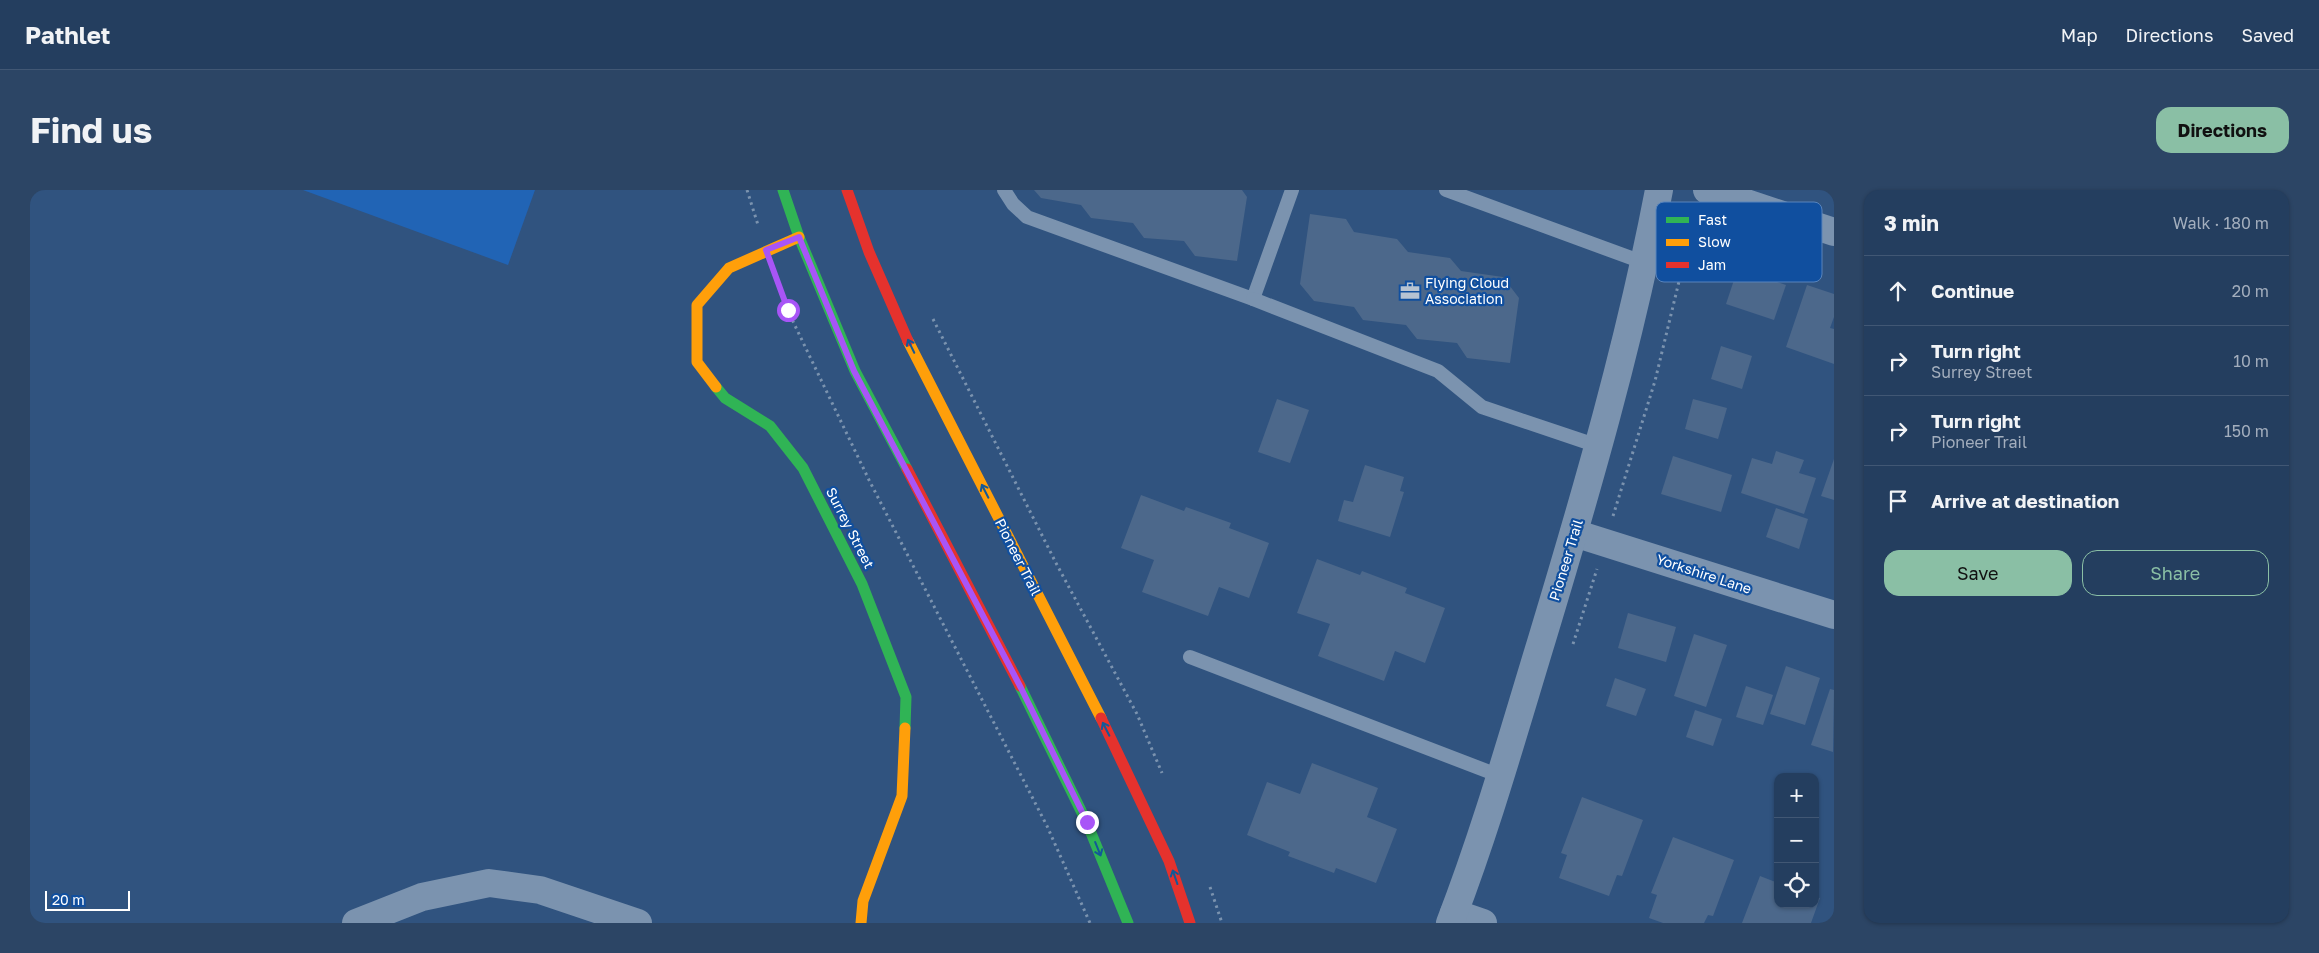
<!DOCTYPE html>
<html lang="en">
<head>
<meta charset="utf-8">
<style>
	body { margin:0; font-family:"Golos Text",sans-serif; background:#2c4565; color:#f1f3f6 }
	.controls { position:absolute; right:15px; bottom:15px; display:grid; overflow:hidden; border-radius:10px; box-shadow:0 1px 4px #0004 }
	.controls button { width:45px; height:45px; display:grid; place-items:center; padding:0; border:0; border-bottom:1px solid #415774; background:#243e5f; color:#f1f3f6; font:25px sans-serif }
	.scale { position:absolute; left:15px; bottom:12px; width:85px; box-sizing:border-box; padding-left:5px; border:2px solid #fff; border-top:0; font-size:14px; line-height:18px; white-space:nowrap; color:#fff; -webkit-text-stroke:4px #104f9f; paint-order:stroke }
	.stop { position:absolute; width:15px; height:15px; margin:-11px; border:4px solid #a855f7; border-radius:50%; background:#fff }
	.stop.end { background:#a855f7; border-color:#fff; box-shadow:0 1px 5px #0008 }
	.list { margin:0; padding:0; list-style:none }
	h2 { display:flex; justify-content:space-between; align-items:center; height:65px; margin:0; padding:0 20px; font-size:21px }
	h2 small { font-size:16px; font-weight:400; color:#a3aebd }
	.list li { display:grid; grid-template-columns:32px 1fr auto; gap:15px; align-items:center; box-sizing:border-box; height:70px; padding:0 20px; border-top:1px solid #415774 }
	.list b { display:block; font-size:19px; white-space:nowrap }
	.list p { margin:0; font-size:16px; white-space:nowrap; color:#a3aebd }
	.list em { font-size:16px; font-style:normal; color:#a3aebd }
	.actions { display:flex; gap:10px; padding:15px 20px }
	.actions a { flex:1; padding:11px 0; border:1px solid #8abfa5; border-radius:15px; text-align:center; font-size:18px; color:#8abfa5 }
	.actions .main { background:#8abfa5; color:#111 }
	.icon { flex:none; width:28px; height:28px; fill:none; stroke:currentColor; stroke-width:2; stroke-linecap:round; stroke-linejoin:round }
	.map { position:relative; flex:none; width:1804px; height:733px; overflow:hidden; border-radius:15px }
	header { display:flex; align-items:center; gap:30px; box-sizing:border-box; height:70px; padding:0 25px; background:#243e5f; border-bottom:1px solid #415774 }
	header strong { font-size:24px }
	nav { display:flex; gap:28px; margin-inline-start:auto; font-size:18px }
	.intro { display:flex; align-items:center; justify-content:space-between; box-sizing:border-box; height:120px; padding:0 30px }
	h1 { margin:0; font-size:35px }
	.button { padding:12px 22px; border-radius:15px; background:#8abfa5; color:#111; font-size:18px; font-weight:700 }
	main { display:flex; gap:30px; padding:0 30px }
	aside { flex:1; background:#243e5f; border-radius:15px; box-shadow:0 1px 4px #0004 }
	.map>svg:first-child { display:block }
</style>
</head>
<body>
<header>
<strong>Pathlet</strong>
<nav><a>Map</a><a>Directions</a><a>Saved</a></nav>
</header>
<div class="intro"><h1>Find us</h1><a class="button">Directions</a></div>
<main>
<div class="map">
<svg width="1804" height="733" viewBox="0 0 1804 733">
	<rect width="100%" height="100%" fill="#30537f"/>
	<!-- green -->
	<path fill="#2164b5" d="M273,0h232l-27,75z"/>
	<!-- building -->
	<g fill="#4c688b">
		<path d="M1004,0h208l5,7 -10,64 -42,-5 -11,-15 -40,-3 -11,-15 -42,-5 -10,-13 -40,-7z"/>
		<path d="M1280,24l36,5 8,13 43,7 11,13 42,6 11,13 42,6 16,21 -9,65 -43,-5 -10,-15 -40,-4 -11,-14 -43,-5 -9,-13 -40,-6 -14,-17z"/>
		<path d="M1708,78l48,17 -12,35 -48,-16z"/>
		<path d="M1777,95l27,9v23l-4,11 4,1v35l-48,-17z"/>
		<path d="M1691,156l31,10 -10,33 -31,-10z"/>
		<path d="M1247,209l32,11 -19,53 -32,-11z"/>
		<path d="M1663,209l34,9 -9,31 -33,-10z"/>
		<path d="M1746,261l28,9 -5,13 17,5 -12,36 -63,-21 11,-35 20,6z"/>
		<path d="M1643,266l59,19 -11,37 -60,-18z"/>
		<path d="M1804,269v41l-13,-4z"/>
		<path d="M1335,275l39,12 -4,14 4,1 -14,45 -52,-16 6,-21 9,2z"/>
		<path d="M1111,305l43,16 2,-4 45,16 -2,5 40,15 -20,55 -30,-11 -11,29 -66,-24 12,-32 -33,-12z"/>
		<path d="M1746,318l32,11 -9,30 -33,-12z"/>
		<path d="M1287,369l43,16 2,-4 45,17 -2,5 40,15 -20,55 -30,-12 -11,30 -66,-25 12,-32 -33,-11z"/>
		<path d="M1598,423l48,14 -10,35 -48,-14z"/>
		<path d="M1664,444l33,11 -21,62 -32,-11z"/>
		<path d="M1756,476l34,12 -15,47 -35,-11z"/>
		<path d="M1585,488l31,11 -10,27 -30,-10z"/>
		<path d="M1716,496l27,9 -10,30 -27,-8z"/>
		<path d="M1800,499l4,1 -1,62 -22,-7z"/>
		<path d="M1665,520l27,9 -9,27 -27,-9z"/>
		<path d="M1282,573l66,25 -11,29 30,12 -21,54 -40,-15 -2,5 -46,-17 2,-4 -43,-17 20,-53 33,12z"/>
		<path d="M1552,607l61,23 -21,56 -5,-1 -8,21 -50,-18 8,-23 -6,-2z"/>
		<path d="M1643,647l61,23 -21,56 -5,-1 -4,8h-41l-14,-5 8,-23 -6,-2z"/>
		<path d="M1730,686l18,7v21h37v-7l5,1 -9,25h-69z"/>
	</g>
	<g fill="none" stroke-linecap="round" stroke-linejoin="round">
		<!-- path -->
		<g stroke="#7b93af" stroke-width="3" stroke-dasharray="2.5 4" stroke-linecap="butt">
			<path d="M717,0l11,35"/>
			<path d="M746,88l12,33 81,169 178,346 43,97"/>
			<path d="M903,129l123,244 81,151 25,59"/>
			<path d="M1583,326l42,-135 40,-166"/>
			<path d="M1543,454l24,-75"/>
			<path d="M1180,697l12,36"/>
		</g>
		<!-- lane -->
		<g stroke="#7b93af" stroke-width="14">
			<path d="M974,0l9,14 14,13 226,82 39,-109"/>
			<path d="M1416,0l199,73"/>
			<path d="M1223,109l185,72 44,36 116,39"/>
			<path d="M1160,467l310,119"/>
		</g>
		<!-- street -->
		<g stroke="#7b93af" stroke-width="28">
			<path d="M1677,0l127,42"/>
			<path d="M1544,343l260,82"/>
			<path d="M1424,723l29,10"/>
			<path d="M326,733l66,-26 67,-14 51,7 98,33"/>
			<path d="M1420,733c36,-93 63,-189 92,-284 45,-149 88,-297 117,-449"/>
		</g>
		<!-- fast -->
		<g stroke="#30b455" stroke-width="11">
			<path d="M753,0l16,47 56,134 52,98"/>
			<path d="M686,197l9,11 45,28 33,42 59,116 44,113 -1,31"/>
			<path d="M990,496l67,137 41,100"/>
		</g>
		<!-- slow -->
		<g stroke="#ff9f0a" stroke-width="11">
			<path d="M878,151l193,377"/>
			<path d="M686,197l-19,-25v-57l32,-37 70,-31"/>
			<path d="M831,733l2,-22 39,-105 3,-68"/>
		</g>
		<!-- jam -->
		<g stroke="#e5322d" stroke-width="11">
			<path d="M817,0l22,62 39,89"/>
			<path d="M877,279l113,217"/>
			<path d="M1071,528l68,143 21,62"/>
		</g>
	</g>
	<!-- one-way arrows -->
	<defs><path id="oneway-shaft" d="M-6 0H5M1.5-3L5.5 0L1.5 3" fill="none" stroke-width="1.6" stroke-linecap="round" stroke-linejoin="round" transform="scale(1.25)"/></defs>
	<g stroke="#135998">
		<use href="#oneway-shaft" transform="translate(881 156) rotate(-116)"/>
		<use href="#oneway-shaft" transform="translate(955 301) rotate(-117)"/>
		<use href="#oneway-shaft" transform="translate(1076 539) rotate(-117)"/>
		<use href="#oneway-shaft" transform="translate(1068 659) rotate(68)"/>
		<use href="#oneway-shaft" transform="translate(1145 687) rotate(-109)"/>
	</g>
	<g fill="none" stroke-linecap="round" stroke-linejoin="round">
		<!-- route -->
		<path stroke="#a855f7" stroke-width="6" d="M758,120l-22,-60 33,-13 55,134 167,317 66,134"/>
	</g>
	<!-- icons -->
	<defs>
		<symbol id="office-bare" viewBox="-9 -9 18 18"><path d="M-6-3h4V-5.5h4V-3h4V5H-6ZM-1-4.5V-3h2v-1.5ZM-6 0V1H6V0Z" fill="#b7c3d2" stroke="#104f9f" stroke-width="2.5" paint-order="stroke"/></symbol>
	</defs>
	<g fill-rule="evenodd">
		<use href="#office-bare" x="1366" y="87" width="28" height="28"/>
	</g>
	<g text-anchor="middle" stroke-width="4.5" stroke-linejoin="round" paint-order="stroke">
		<!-- poi labels -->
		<g font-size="14" fill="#fff" stroke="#104f9f" text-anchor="start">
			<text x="1395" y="98">Flying Cloud<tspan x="1395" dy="16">Association</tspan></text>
		</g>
		<!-- street labels -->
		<g font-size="14" fill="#fff" stroke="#104f9f">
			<text transform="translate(820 338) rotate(63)" y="5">Surrey Street</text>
			<text transform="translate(988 367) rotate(63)" y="5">Pioneer Trail</text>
			<text transform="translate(1536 370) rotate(-73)" y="5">Pioneer Trail</text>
			<text transform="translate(1674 384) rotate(18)" y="5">Yorkshire Lane</text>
		</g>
	</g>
	<!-- legend -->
	<rect x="1626" y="12" width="166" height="80" rx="8" fill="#104f9f" stroke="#5884bc" stroke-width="1"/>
	<rect x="1636" y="27" width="23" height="6" fill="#30b455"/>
	<rect x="1636" y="49" width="23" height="7" fill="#ff9f0a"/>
	<rect x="1636" y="72" width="23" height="6" fill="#e5322d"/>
	<g font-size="14" fill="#fff">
		<text x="1668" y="35">Fast</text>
		<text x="1668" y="57">Slow</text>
		<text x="1668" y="80">Jam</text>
	</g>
</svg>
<div class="controls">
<button>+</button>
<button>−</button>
<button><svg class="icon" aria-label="locate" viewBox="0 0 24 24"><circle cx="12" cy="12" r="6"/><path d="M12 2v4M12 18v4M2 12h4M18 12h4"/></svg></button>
</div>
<div class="scale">20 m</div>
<div class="stop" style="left:758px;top:120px"></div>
<div class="stop end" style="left:1057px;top:632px"></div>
</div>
<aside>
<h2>3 min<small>Walk · 180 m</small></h2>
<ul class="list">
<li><svg class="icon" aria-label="ahead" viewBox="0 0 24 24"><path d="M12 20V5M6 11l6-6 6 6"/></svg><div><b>Continue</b></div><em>20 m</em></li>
<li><svg class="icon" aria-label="right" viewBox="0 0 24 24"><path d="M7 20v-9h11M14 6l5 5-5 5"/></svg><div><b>Turn right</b><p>Surrey Street</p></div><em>10 m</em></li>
<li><svg class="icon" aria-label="right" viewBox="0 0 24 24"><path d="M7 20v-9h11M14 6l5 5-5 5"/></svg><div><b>Turn right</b><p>Pioneer Trail</p></div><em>150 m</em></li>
<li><svg class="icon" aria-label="arrive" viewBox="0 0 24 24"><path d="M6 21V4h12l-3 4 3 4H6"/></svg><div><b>Arrive at destination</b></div></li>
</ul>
<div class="actions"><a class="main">Save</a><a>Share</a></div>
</aside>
</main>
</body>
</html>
